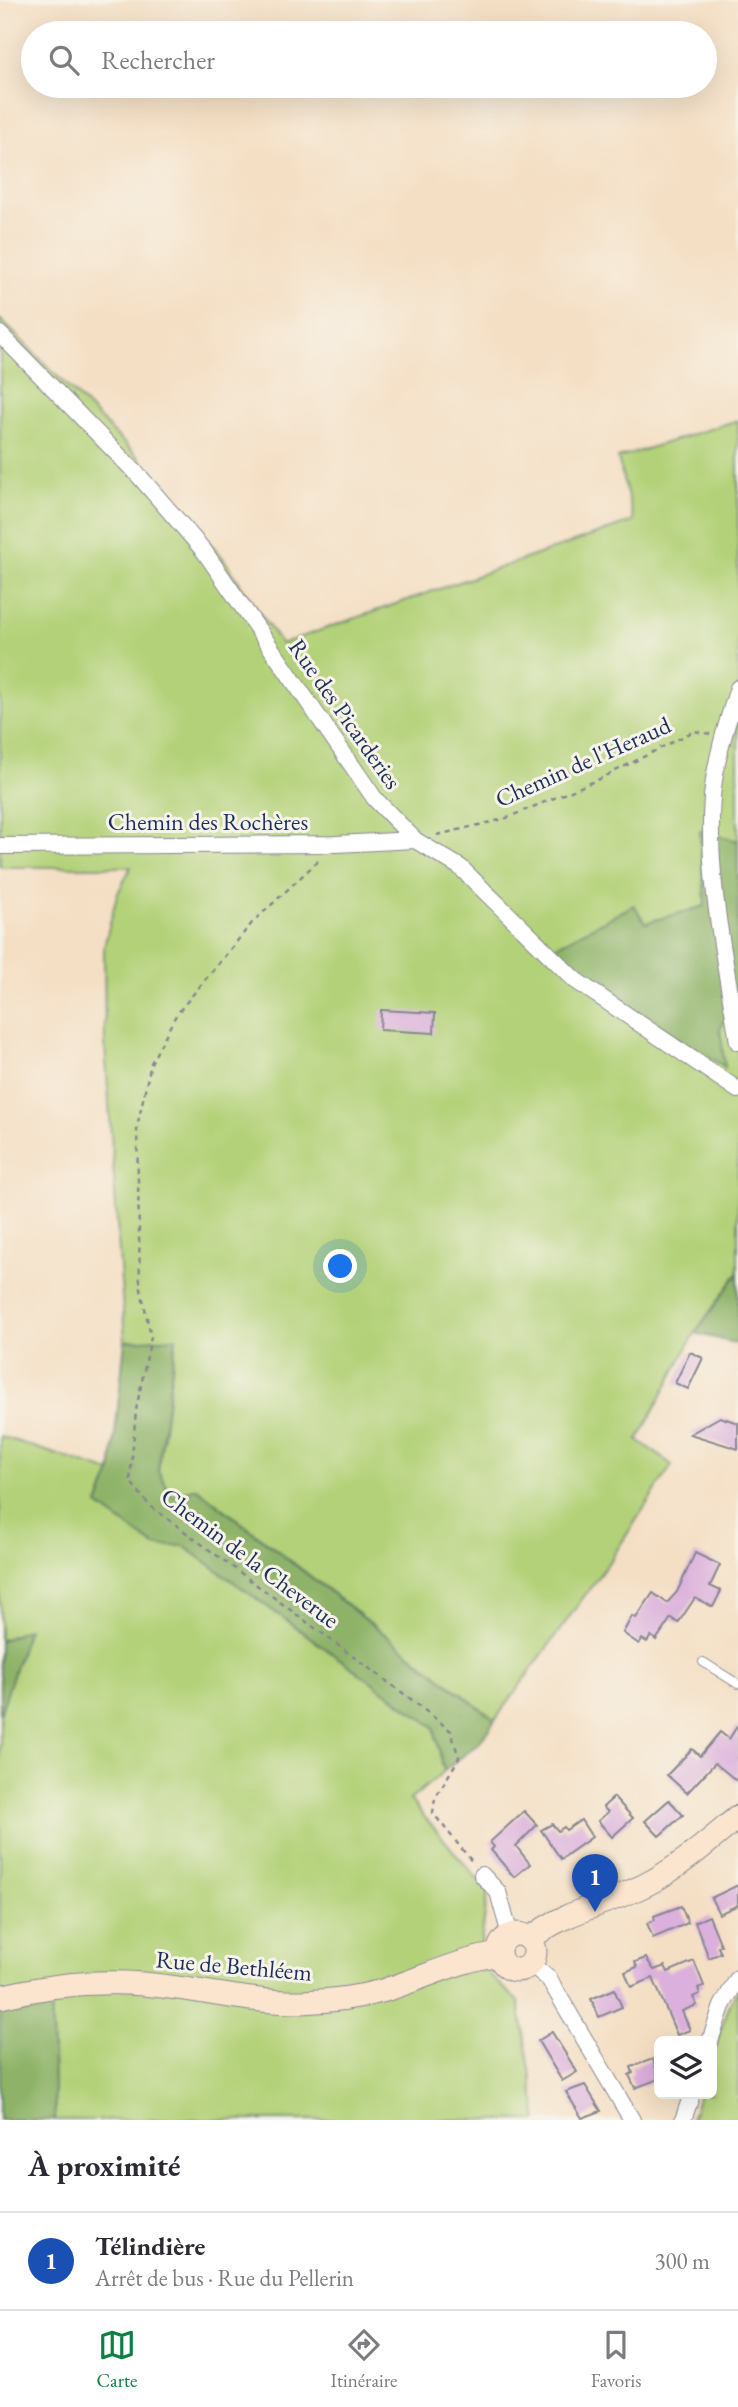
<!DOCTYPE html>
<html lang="fr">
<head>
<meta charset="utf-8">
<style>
	body { margin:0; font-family:"EB Garamond",serif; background:#f2f2f3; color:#2b2b33 }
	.controls { position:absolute; right:21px; bottom:21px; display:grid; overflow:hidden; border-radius:10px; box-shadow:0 7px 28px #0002 }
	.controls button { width:63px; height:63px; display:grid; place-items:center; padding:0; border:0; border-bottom:2px solid #e1e1e2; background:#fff; color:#2b2b33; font:35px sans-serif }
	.you { position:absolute; left:341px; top:1267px; width:24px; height:24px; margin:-18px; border:5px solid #fff; border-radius:50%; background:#1a73e8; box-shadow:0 0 0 10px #1a73e833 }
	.badge { display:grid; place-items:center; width:46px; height:46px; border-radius:50%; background:#0b8043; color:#fff; font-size:23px; font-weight:700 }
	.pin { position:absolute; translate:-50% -58px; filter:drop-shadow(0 2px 4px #0008) }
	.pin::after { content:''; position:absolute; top:37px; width:24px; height:21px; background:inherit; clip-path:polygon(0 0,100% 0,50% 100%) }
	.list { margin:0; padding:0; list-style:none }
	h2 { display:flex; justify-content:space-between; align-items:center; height:91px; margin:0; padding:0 28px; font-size:30px }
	h2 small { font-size:23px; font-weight:400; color:#7c7c81 }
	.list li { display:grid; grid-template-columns:46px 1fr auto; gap:21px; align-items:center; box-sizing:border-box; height:98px; padding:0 28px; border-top:2px solid #e1e1e2 }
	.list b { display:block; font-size:26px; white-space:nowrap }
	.list p { margin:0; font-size:23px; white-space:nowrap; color:#7c7c81 }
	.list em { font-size:23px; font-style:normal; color:#7c7c81 }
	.icon { flex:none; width:38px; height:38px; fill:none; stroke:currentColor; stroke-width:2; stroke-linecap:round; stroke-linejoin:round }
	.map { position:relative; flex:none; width:738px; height:2120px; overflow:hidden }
	.search { position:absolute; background:#fff; box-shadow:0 7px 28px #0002; left:21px; right:21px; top:21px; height:77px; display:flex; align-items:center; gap:18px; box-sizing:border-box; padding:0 24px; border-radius:38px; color:#7c7c81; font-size:26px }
	.sheet { height:189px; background:#fff }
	nav { display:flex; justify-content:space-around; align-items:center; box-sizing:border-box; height:98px; border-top:2px solid #e1e1e2; background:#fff; font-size:19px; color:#7c7c81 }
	nav a { display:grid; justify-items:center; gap:4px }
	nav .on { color:#0b8043 }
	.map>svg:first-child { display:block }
</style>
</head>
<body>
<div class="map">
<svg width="738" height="2120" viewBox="0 0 738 2120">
	<rect width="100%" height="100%" fill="#f7f3e8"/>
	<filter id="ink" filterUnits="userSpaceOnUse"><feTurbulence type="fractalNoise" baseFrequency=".0143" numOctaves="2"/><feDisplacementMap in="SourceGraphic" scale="14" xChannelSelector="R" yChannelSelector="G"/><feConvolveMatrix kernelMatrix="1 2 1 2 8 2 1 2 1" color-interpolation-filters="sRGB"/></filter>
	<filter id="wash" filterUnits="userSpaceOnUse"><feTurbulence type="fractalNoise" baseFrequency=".00686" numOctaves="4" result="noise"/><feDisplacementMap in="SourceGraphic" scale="28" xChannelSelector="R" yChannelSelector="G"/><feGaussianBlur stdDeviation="1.57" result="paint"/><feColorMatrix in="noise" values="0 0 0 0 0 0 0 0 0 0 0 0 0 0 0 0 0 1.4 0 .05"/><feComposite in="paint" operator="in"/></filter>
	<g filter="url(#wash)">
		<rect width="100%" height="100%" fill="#f4dfc4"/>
		<!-- green -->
		<g fill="#b3d178" stroke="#67806b" stroke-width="2">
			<path d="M0,319l138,138 85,101 58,86 353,-123 -16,-63 120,-38v421l-38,-10 6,75 -61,17 -11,-17 90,160 -4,-37 18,-34v278l-43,60 -57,107 34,25 -61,94 -116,161 -298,-232 -24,9 -15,-26 18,-132 -51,2 -20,-297 -1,-97 13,-52 14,-28h-131z"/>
			<path d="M0,1436l111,36 -13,33 57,41h29l250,181 10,44 -34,29 78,91 -7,52 9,33 29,26 19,118h-483l-4,-123 -51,12v-294l27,-85 -27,11z"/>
			<path d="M738,1990v130h-47l8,-26h13v-38l17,-50z"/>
		</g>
		<!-- forest -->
		<g fill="#8eb368" stroke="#547163" stroke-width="2">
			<path d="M700,831l38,10v154l-18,34 5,38 -144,-89 -29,-30 82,-43 11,18 60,-17z"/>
			<path d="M738,1273v71l-43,-11z"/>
			<path d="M176,1338l-18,133 14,25 24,-8 299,232 -15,22 -36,29 -10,-44 -250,-181h-29l-57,-41 13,-33 14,-131z"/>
			<path d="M28,1629l-28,86v-74z"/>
			<path d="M51,1997l4,123h-55v-111z"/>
		</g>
		<g id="blocks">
			<!-- building -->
			<g fill="#dbb0dc">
				<path d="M381,1010l54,3 -1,20 -54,-3z"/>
				<path d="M690,1352l13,6 -15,31 -13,-6z"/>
				<path d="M720,1417l18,6v26l-48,-15z"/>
				<path d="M695,1553l25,12 -10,21 11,5 -8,16 -18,-9 -17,25 -7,-5 -15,22 -5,-4 -4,6 -5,-3 -3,5 -16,-11 9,-17 4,2 17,-25 14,10 10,-11z"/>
				<path d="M738,1725v57l-23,-19 -28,30 -20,-18 25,-26 8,7 20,-24 9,7z"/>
				<path d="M614,1797l19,21 -21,19 -14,-16 10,-9 -5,-5z"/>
				<path d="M669,1800l14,15 -24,21 -14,-15z"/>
				<path d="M524,1811l13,14 -21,21 14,18 -16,13 -23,-27 3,-3 -4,-5z"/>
				<path d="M581,1820l11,17 -31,22 -20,-29 11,-6 6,7 6,-4 2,3z"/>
				<path d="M738,1885v20l-19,9 -8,-16z"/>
				<path d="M681,1906l7,17 -35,15 -6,-15 8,-3 -1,-4z"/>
				<path d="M709,1916l12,29 -3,2 3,6 -12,5 -14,-36z"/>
				<path d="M646,1958l8,12 11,-4 3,6 26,-11 10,25 -6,2 2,6 -7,3 4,8 -15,6 8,19 -13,5 -24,-57 -22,9 -6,-15 12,-5 -2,-5z"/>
				<path d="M614,1989l8,18 -23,10 -8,-18z"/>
				<path d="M552,2032l25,40 -15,9 -24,-40z"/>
				<path d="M653,2059l6,20 -24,9 -6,-13 4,-2 -2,-6z"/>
				<path d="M585,2085l16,26 -19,7 -16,-26z"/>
			</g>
		</g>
	</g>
	<g filter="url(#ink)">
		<use href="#blocks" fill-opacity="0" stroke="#888791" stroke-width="2"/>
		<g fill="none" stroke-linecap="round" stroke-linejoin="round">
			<defs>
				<path id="service" d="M703,1662l35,22"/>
				<g id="minor">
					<path d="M0,334l140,143 64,74 171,248 40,41 45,27 115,113 163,110"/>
					<path d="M738,688c-11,35 -23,72 -26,109 -6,82 14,165 26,245"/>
					<path d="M0,846l336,-2 79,-4"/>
					<path d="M482,1875l16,17 12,43"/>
					<path d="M531,1964l18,15 83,141"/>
					<path d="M710,2041l12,-35 16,-28"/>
					<path d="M683,2120l9,-26"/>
				</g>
				<g id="secondary">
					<circle cx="517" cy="1952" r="18"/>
					<path d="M530,1939c33,-28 79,-35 117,-55 33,-17 62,-43 91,-67"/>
					<path d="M0,1997c48,-12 94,-17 143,-13 53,4 106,19 159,18 27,-1 54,-4 80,-11 39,-12 76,-31 117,-37"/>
				</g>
			</defs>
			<!-- service casing -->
			<use href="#service" stroke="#888791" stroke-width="10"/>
			<!-- minor casing -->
			<use href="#minor" stroke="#888791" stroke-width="18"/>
			<!-- secondary casing -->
			<use href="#secondary" stroke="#888791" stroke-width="25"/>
			<!-- path -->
			<g stroke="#888791" stroke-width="2.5" stroke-dasharray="5 5" stroke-linecap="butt">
				<path d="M437,835l67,-16 98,-41 92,-47 16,3"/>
				<path d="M318,861l-66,62 -76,92 -25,48 -14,64 3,158 11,52 -15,73 -6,71 19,24 263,195 39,31 8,27 -24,40 -2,15 41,51"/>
			</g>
			<!-- service -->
			<use href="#service" stroke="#fff" stroke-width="8"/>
			<!-- minor -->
			<use href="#minor" stroke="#fff" stroke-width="16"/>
			<!-- secondary -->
			<use href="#secondary" stroke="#fbe5cf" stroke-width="23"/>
		</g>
	</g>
	<g text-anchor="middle" stroke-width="6" stroke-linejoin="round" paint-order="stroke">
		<!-- street labels -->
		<g font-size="24" fill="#1b2f5e" stroke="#f7f3e8">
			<text transform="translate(345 714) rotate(55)" y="8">Rue des Picarderies</text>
			<text transform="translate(583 762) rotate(-24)" y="8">Chemin de l'Heraud</text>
			<text x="208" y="830">Chemin des Rochères</text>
			<text transform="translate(250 1558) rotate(37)" y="8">Chemin de la Cheverue</text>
			<text transform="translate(234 1966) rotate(5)" y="8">Rue de Bethléem</text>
		</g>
	</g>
</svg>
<div class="controls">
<button><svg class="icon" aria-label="layers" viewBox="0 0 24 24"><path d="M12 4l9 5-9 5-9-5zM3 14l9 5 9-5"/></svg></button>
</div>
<div class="you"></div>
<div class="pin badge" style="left:595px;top:1912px;background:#1a4fb4">1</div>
<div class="search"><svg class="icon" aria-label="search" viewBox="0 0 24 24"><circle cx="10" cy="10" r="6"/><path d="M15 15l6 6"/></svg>Rechercher</div>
</div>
<section class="sheet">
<h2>À proximité<small></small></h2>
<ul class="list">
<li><span class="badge" style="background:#1a4fb4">1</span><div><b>Télindière</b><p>Arrêt de bus · Rue du Pellerin</p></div><em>300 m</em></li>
</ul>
</section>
<nav>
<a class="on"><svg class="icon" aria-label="map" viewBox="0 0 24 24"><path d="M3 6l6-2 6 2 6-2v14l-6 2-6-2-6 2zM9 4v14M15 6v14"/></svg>Carte</a>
<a><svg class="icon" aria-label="directions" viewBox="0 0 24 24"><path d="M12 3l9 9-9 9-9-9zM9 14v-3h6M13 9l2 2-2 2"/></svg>Itinéraire</a>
<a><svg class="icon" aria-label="saved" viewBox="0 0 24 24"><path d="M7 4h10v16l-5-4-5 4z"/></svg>Favoris</a>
</nav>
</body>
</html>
